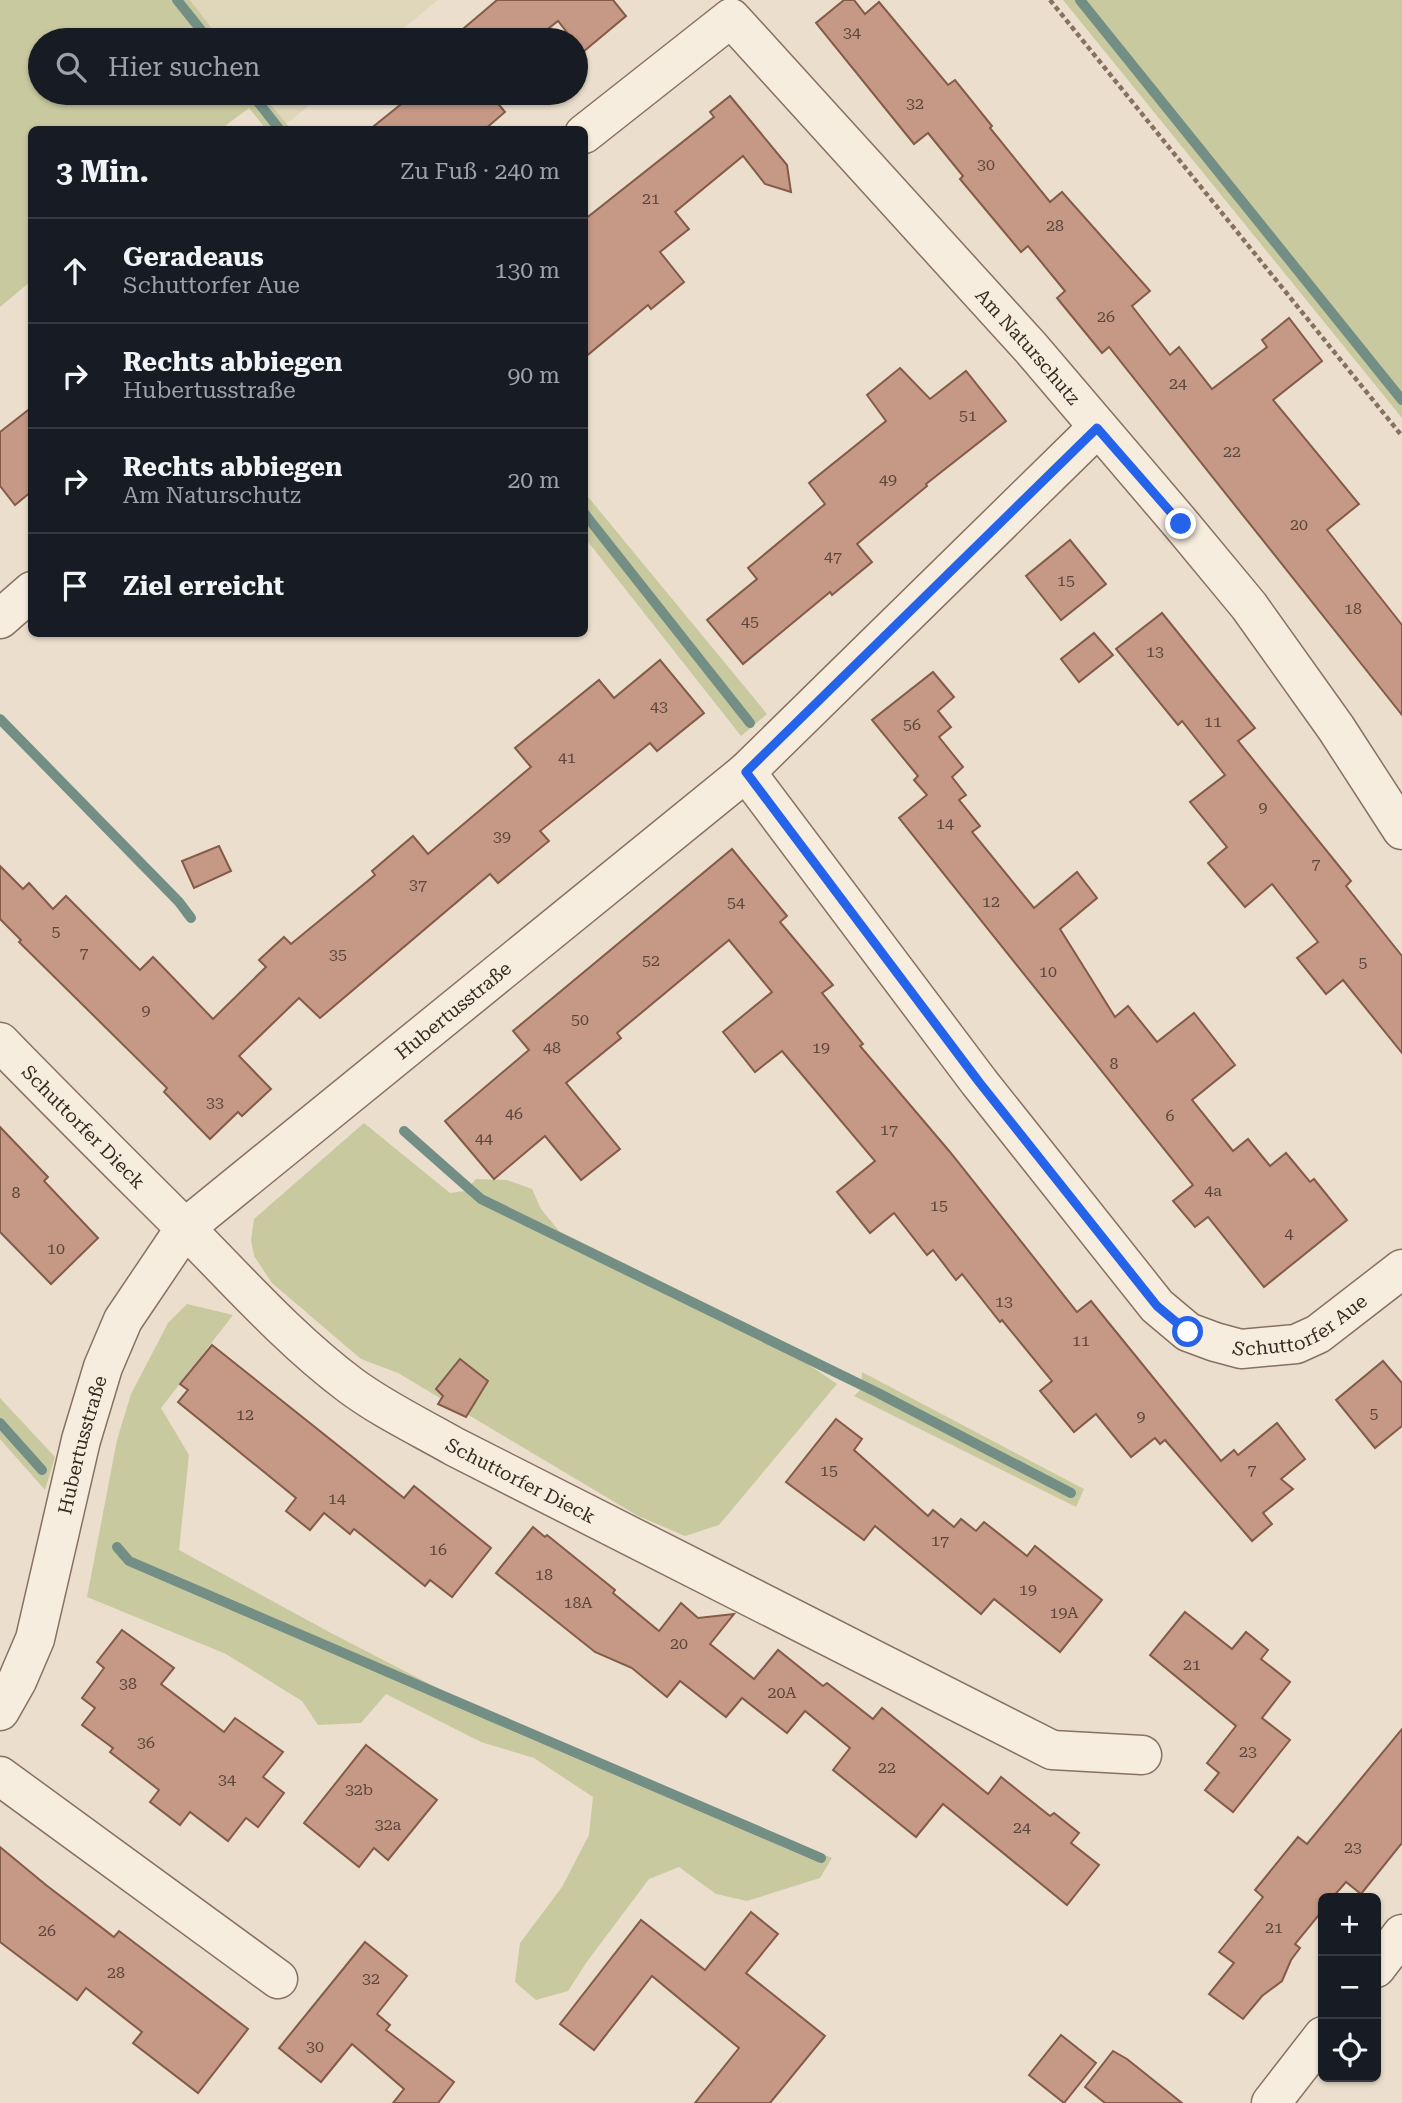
<!DOCTYPE html>
<html lang="de">
<head>
<meta charset="utf-8">
<style>
	body { margin:0; font-family:"Roboto Serif",serif; background:#242831; color:#f1f3f6 }
	.controls { position:absolute; right:21px; bottom:21px; display:grid; overflow:hidden; border-radius:10px; box-shadow:0 2px 5px #0004 }
	.controls button { width:63px; height:63px; display:grid; place-items:center; padding:0; border:0; border-bottom:2px solid #363941; background:#171b24; color:#f1f3f6; font:35px sans-serif }
	.stop { position:absolute; width:21px; height:21px; margin:-16px; border:5px solid #2563eb; border-radius:50%; background:#fff }
	.stop.end { background:#2563eb; border-color:#fff; box-shadow:0 2px 7px #0008 }
	.list { margin:0; padding:0; list-style:none }
	h2 { display:flex; justify-content:space-between; align-items:center; height:91px; margin:0; padding:0 28px; font-size:30px }
	h2 small { font-size:23px; font-weight:400; color:#9ea1a6 }
	.list li { display:grid; grid-template-columns:46px 1fr auto; gap:21px; align-items:center; box-sizing:border-box; height:105px; padding:0 28px; border-top:2px solid #363941 }
	.list b { display:block; font-size:26px; white-space:nowrap }
	.list p { margin:0; font-size:23px; white-space:nowrap; color:#9ea1a6 }
	.list em { font-size:23px; font-style:normal; color:#9ea1a6 }
	.icon { flex:none; width:38px; height:38px; fill:none; stroke:currentColor; stroke-width:2; stroke-linecap:round; stroke-linejoin:round }
	.map { position:relative; flex:none; width:1402px; height:2103px; overflow:hidden }
	.search { position:absolute; background:#171b24; box-shadow:0 2px 5px #0004; left:28px; top:28px; width:560px; height:77px; display:flex; align-items:center; gap:18px; box-sizing:border-box; padding:0 24px; border-radius:38px; color:#9ea1a6; font-size:26px }
	.panel { position:absolute; background:#171b24; box-shadow:0 2px 5px #0004; left:28px; top:126px; width:560px; height:511px; border-radius:10px }
	.map>svg:first-child { display:block }
</style>
</head>
<body>
<div class="map">
<svg width="1402" height="2103" viewBox="0 0 1402 2103">
	<rect width="100%" height="100%" fill="#ebdecc"/>
	<!-- farmland -->
	<g fill="#e0d6ba">
		<path d="M190,0h248l-49,40h-168z"/>
		<path d="M261,93h64l-39,31z"/>
	</g>
	<!-- green -->
	<g fill="#c9c9a0">
		<path d="M0,0h190l31,40h-181v53h221l30,36h-25l-17,-21 -28,21 -189,1 -1,151 -31,26z"/>
		<path d="M1063,0h339v418z"/>
		<path d="M584,492l183,222 -26,22 -156,-198z"/>
		<path d="M364,1123l86,70 15,-2 11,-12 31,1 25,9 9,20 18,22 195,96 83,57 -118,141 -34,11 -47,-20 -240,-143 -37,-14 -89,-76 -18,-27 -3,-16 3,-21z"/>
		<path d="M187,1304l46,11 -72,93 28,47 -10,95 152,83 116,60 385,165 -12,20 -73,23 -31,-7 -37,-27 -30,12 -63,84 -18,28 -32,9 -21,-18 5,-39 42,-56 27,-52 4,-38 -59,-39 -53,-16 -95,-48 -25,29 -43,2 -16,-24 -76,-47 -139,-57 30,-157 14,-46 37,-71z"/>
		<path d="M862,1372l222,117 -8,18 -222,-111 7,-7z"/>
		<path d="M0,1398l55,59 -10,33 -45,-51z"/>
	</g>
	<g fill="none" stroke-linecap="round" stroke-linejoin="round">
		<!-- stream -->
		<g stroke="#738f85" stroke-width="10">
			<path d="M177,0l32,40"/>
			<path d="M1080,0l322,400"/>
			<path d="M251,93l29,37"/>
			<path d="M584,513l166,210"/>
			<path d="M0,719l179,183 12,16"/>
			<path d="M404,1131l77,68 397,194 193,100"/>
			<path d="M0,1423l42,47"/>
			<path d="M117,1547l12,14 692,297"/>
		</g>
	</g>
	<!-- building -->
	<g fill="#c69986" stroke="#845a49" stroke-width="2">
		<path d="M497,0h116l13,16 -43,36 -7,-12h-3l-15,-19 -24,19h-84z"/>
		<path d="M844,0h10l11,14 14,-12 69,83 7,-5 37,46 -2,2 60,74 12,-10 88,99 -18,15 38,49 9,-8 33,42 55,-42 -5,-7 27,-22 33,43 -49,39 86,104 -32,26 75,95v90l-293,-368 -7,6 -45,-55 8,-7 -37,-45 -7,6 -61,-73 3,-3 -35,-43 -14,11 -98,-121z"/>
		<path d="M415,93h74l16,19 -21,18h-115z"/>
		<path d="M730,96l57,69 4,27 -26,-8 -22,-28 -68,56 14,17 -29,23 24,30 -33,27 -3,-4 -64,53v-138l130,-103 -4,-5z"/>
		<path d="M900,368l30,31 36,-28 40,50 -80,63 1,2 -70,58 15,18 -40,33 -2,-3 -87,72 -36,-44 50,-41 -9,-11 77,-64 -16,-21 77,-62 -19,-26z"/>
		<path d="M32,407v84l-17,14 -15,-19v-54z"/>
		<path d="M1070,540l36,44 -45,36 -35,-44z"/>
		<path d="M1162,613l93,115 -17,13 113,140 -5,5 56,70v97l-59,-73 -17,14 -29,-36 21,-16 -46,-58 -27,23 -37,-44 19,-16 -37,-45 35,-27 -43,-54 -4,4 -62,-76z"/>
		<path d="M1094,633l19,22 -34,27 -18,-23z"/>
		<path d="M660,660l44,53 -47,38 -7,-8 -110,88 9,10 -51,42 -8,-9 -170,144 -21,-20 -60,58 32,33 -29,27 -4,-4 -28,27 -46,-47 3,-4 -148,-146 2,-2 -21,-21v-53l23,23 6,-6 24,26 13,-13 74,74 13,-13 60,62 53,-52 -7,-7 25,-23 7,7 84,-69 -3,-4 41,-35 15,18 103,-87 -16,-19 84,-68 15,18z"/>
		<path d="M933,672l21,25 -16,14 13,16 -12,10 24,30 -11,10 14,18 -7,5 21,26 -8,6 62,76 43,-36 20,26 -37,31 55,88 13,-11 29,36 37,-29 41,52 -43,35 41,51 15,-12 22,27 16,-13 24,29 4,-3 33,41 -83,67 -56,-70 -13,10 -22,-26 20,-16 -294,-367 28,-23 -13,-15 4,-4 -46,-56z"/>
		<path d="M219,846l12,25 -37,17 -12,-27z"/>
		<path d="M732,849l55,67 -7,6 53,63 -11,8 41,51 -3,2 90,106 127,160 14,-11 130,160 13,-11 4,5 39,-32 28,36 -24,20 12,10 -30,24 9,11 -20,17 -87,-101 -5,4 -5,-6 -24,19 -35,-43 -22,18 -34,-41 12,-10 -50,-61 -2,2 -38,-48 -6,6 -23,-30 -6,5 -33,-42 -24,20 -33,-41 38,-31 -93,-110 -27,21 -32,-40 49,-40 -43,-52 -112,93 4,5 -55,45 54,66 -39,31 -36,-44 -51,43 -49,-58 84,-71 -16,-19z"/>
		<path d="M0,1127l48,50 -4,4 54,57 -47,46 -51,-52z"/>
		<path d="M212,1345l192,153 10,-12 77,62 -39,49 -22,-17 -5,6 -71,-57 -4,5 -26,-21 -14,17 -24,-19 10,-13 -118,-96 10,-12 -8,-6z"/>
		<path d="M460,1359l28,22 -22,36 -28,-13 5,-8 -7,-7z"/>
		<path d="M1383,1361l19,22v43l-27,22 -39,-48z"/>
		<path d="M836,1419l26,20 -8,11 74,66 5,-6 21,17 7,-8 15,12 8,-9 43,34 8,-10 67,54 -42,52 -66,-53 -13,15 -106,-88 -11,14 -78,-58z"/>
		<path d="M533,1527l12,10 2,-2 68,55 -2,3 46,38 22,-28 17,15 36,-4 -24,30 44,35 24,-29 45,36 4,-3 46,36 9,-11 106,86 13,-17 49,39 4,-3 25,20 -8,10 28,22 -32,40 -124,-101 -27,33 -83,-67 17,-22 -45,-37 -18,22 -45,-35 -16,19 -46,-36 -13,16 -35,-29 -37,-16 -99,-79z"/>
		<path d="M1185,1612l47,37 14,-17 22,18 -7,9 29,23 -28,36 28,22 -57,72 -28,-22 14,-17 -12,-10 29,-37 -86,-71z"/>
		<path d="M122,1630l52,38 -13,16 63,48 11,-14 48,34 -20,25 21,16 -26,34 -12,-9 -18,23 -38,-29 -10,13 -30,-23 9,-12 -49,-38 3,-4 -31,-23 13,-17 -13,-10 22,-30 -7,-6z"/>
		<path d="M1402,1729v114l-41,51 -15,-12 -14,16h-9v12l-28,34 5,4 -9,12 -9,21 -20,15 -19,23 -34,-25 25,-31 -15,-11 44,-55 -8,-7 43,-53 9,7z"/>
		<path d="M366,1745l71,55 -49,60 -14,-12 -15,19 -55,-44z"/>
		<path d="M0,1847l46,38 68,52 5,-6 129,98 -50,64 -65,-50 9,-11 -56,-44 -9,12 -77,-58z"/>
		<path d="M751,1912l27,22 -32,39 79,63 -55,67h-75l44,-55 -87,-72 -58,74 -34,-26 81,-104 64,50z"/>
		<path d="M365,1942l42,34 -30,38 13,11 -4,5 68,52 -16,21h-45l11,-14 -52,-45 -31,38 -42,-34z"/>
		<path d="M1061,2035l35,28 -32,40 -35,-28z"/>
		<path d="M1113,2051l14,8 55,44h-77l-20,-16z"/>
	</g>
	<g fill="none" stroke-linecap="round" stroke-linejoin="round">
		<defs>
			<g id="minor">
				<path id="s1" d="M584,134l147,-116 300,330 150,176 68,82 87,122 66,102"/>
				<path d="M0,619l32,-28"/>
				<path id="s2" d="M746,772l233,310 178,224 31,26 27,10 26,7 55,-5 22,-10 84,-65"/>
				<path id="s3" d="M0,1042c64,66 130,131 195,196 50,51 98,104 155,147 32,24 70,42 105,62l597,303 90,5"/>
				<path id="s4" d="M0,1711l17,-30 18,-42 46,-199 22,-73 20,-47 62,-92 561,-456 351,-344"/>
				<path d="M0,1776l278,203"/>
				<path d="M1376,1968l26,-34"/>
				<path d="M1271,2103l52,-67"/>
			</g>
		</defs>
		<!-- minor casing -->
		<use href="#minor" stroke="#877161" stroke-width="41"/>
		<!-- path -->
		<path stroke="#877161" stroke-width="4.5" stroke-dasharray="5 3.5" stroke-linecap="butt" d="M1050,0l352,436"/>
		<!-- minor -->
		<use href="#minor" stroke="#f7eddf" stroke-width="38"/>
	</g>
	<g fill="none" stroke-linecap="round" stroke-linejoin="round">
		<!-- route -->
		<path stroke="#2563eb" stroke-width="9" d="M1181,524l-84,-96 -351,344 233,310 178,224 31,26"/>
	</g>
	<g text-anchor="middle" stroke-width="6" stroke-linejoin="round" paint-order="stroke">
		<!-- number labels -->
		<g font-size="16" fill="#5c463c">
			<text x="852" y="38">34</text>
			<text x="915" y="109">32</text>
			<text x="986" y="170">30</text>
			<text x="651" y="204">21</text>
			<text x="1055" y="231">28</text>
			<text x="1106" y="322">26</text>
			<text x="1178" y="389">24</text>
			<text x="968" y="421">51</text>
			<text x="1232" y="457">22</text>
			<text x="888" y="485">49</text>
			<text x="1299" y="530">20</text>
			<text x="833" y="562">47</text>
			<text x="1066" y="586">15</text>
			<text x="1353" y="614">18</text>
			<text x="750" y="627">45</text>
			<text x="1155" y="657">13</text>
			<text x="659" y="712">43</text>
			<text x="1213" y="727">11</text>
			<text x="912" y="730">56</text>
			<text x="567" y="763">41</text>
			<text x="1263" y="813">9</text>
			<text x="945" y="829">14</text>
			<text x="502" y="842">39</text>
			<text x="1316" y="869">7</text>
			<text x="418" y="890">37</text>
			<text x="991" y="907">12</text>
			<text x="736" y="908">54</text>
			<text x="56" y="937">5</text>
			<text x="84" y="958">7</text>
			<text x="338" y="960">35</text>
			<text x="651" y="966">52</text>
			<text x="1363" y="968">5</text>
			<text x="1048" y="977">10</text>
			<text x="146" y="1016">9</text>
			<text x="580" y="1025">50</text>
			<text x="552" y="1053">48</text>
			<text x="821" y="1053">19</text>
			<text x="1114" y="1069">8</text>
			<text x="215" y="1108">33</text>
			<text x="514" y="1119">46</text>
			<text x="1170" y="1121">6</text>
			<text x="889" y="1135">17</text>
			<text x="484" y="1144">44</text>
			<text x="1213" y="1196">4a</text>
			<text x="16" y="1198">8</text>
			<text x="939" y="1211">15</text>
			<text x="1289" y="1239">4</text>
			<text x="56" y="1254">10</text>
			<text x="1004" y="1307">13</text>
			<text x="1081" y="1346">11</text>
			<text x="1374" y="1419">5</text>
			<text x="245" y="1420">12</text>
			<text x="1141" y="1422">9</text>
			<text x="1252" y="1475">7</text>
			<text x="829" y="1476">15</text>
			<text x="337" y="1504">14</text>
			<text x="940" y="1546">17</text>
			<text x="438" y="1555">16</text>
			<text x="544" y="1580">18</text>
			<text x="1028" y="1595">19</text>
			<text x="578" y="1608">18A</text>
			<text x="1064" y="1618">19A</text>
			<text x="679" y="1649">20</text>
			<text x="1192" y="1670">21</text>
			<text x="128" y="1689">38</text>
			<text x="782" y="1698">20A</text>
			<text x="146" y="1748">36</text>
			<text x="1248" y="1757">23</text>
			<text x="887" y="1773">22</text>
			<text x="227" y="1785">34</text>
			<text x="359" y="1795">32b</text>
			<text x="388" y="1830">32a</text>
			<text x="1022" y="1833">24</text>
			<text x="1353" y="1853">23</text>
			<text x="1274" y="1933">21</text>
			<text x="47" y="1936">26</text>
			<text x="116" y="1978">28</text>
			<text x="371" y="1984">32</text>
			<text x="315" y="2052">30</text>
		</g>
		<!-- street labels -->
		<g font-size="19" fill="#392b23" stroke="#f3eadb">
			<text dy="7" stroke="none"><textPath href="#s1" startOffset="630">Am Naturschutz</textPath></text>
			<text dy="7" stroke="none"><textPath href="#s4" startOffset="868">Hubertusstraße</textPath></text>
			<text dy="7" stroke="none"><textPath href="#s3" startOffset="119">Schuttorfer Dieck</textPath></text>
			<text dy="7" stroke="none"><textPath href="#s2" startOffset="835">Schuttorfer Aue</textPath></text>
			<text dy="7" stroke="none"><textPath href="#s4" startOffset="280">Hubertusstraße</textPath></text>
			<text dy="7" stroke="none"><textPath href="#s3" startOffset="686">Schuttorfer Dieck</textPath></text>
		</g>
	</g>
</svg>
<div class="controls">
<button>+</button>
<button>−</button>
<button><svg class="icon" aria-label="locate" viewBox="0 0 24 24"><circle cx="12" cy="12" r="6"/><path d="M12 2v4M12 18v4M2 12h4M18 12h4"/></svg></button>
</div>
<div class="stop" style="left:1188px;top:1332px"></div>
<div class="stop end" style="left:1181px;top:524px"></div>
<div class="search"><svg class="icon" aria-label="search" viewBox="0 0 24 24"><circle cx="10" cy="10" r="6"/><path d="M15 15l6 6"/></svg>Hier suchen</div>
<section class="panel">
<h2>3 Min.<small>Zu Fuß · 240 m</small></h2>
<ul class="list">
<li><svg class="icon" aria-label="ahead" viewBox="0 0 24 24"><path d="M12 20V5M6 11l6-6 6 6"/></svg><div><b>Geradeaus</b><p>Schuttorfer Aue</p></div><em>130 m</em></li>
<li><svg class="icon" aria-label="right" viewBox="0 0 24 24"><path d="M7 20v-9h11M14 6l5 5-5 5"/></svg><div><b>Rechts abbiegen</b><p>Hubertusstraße</p></div><em>90 m</em></li>
<li><svg class="icon" aria-label="right" viewBox="0 0 24 24"><path d="M7 20v-9h11M14 6l5 5-5 5"/></svg><div><b>Rechts abbiegen</b><p>Am Naturschutz</p></div><em>20 m</em></li>
<li><svg class="icon" aria-label="arrive" viewBox="0 0 24 24"><path d="M6 21V4h12l-3 4 3 4H6"/></svg><div><b>Ziel erreicht</b></div></li>
</ul>
</section>
</div>
</body>
</html>
